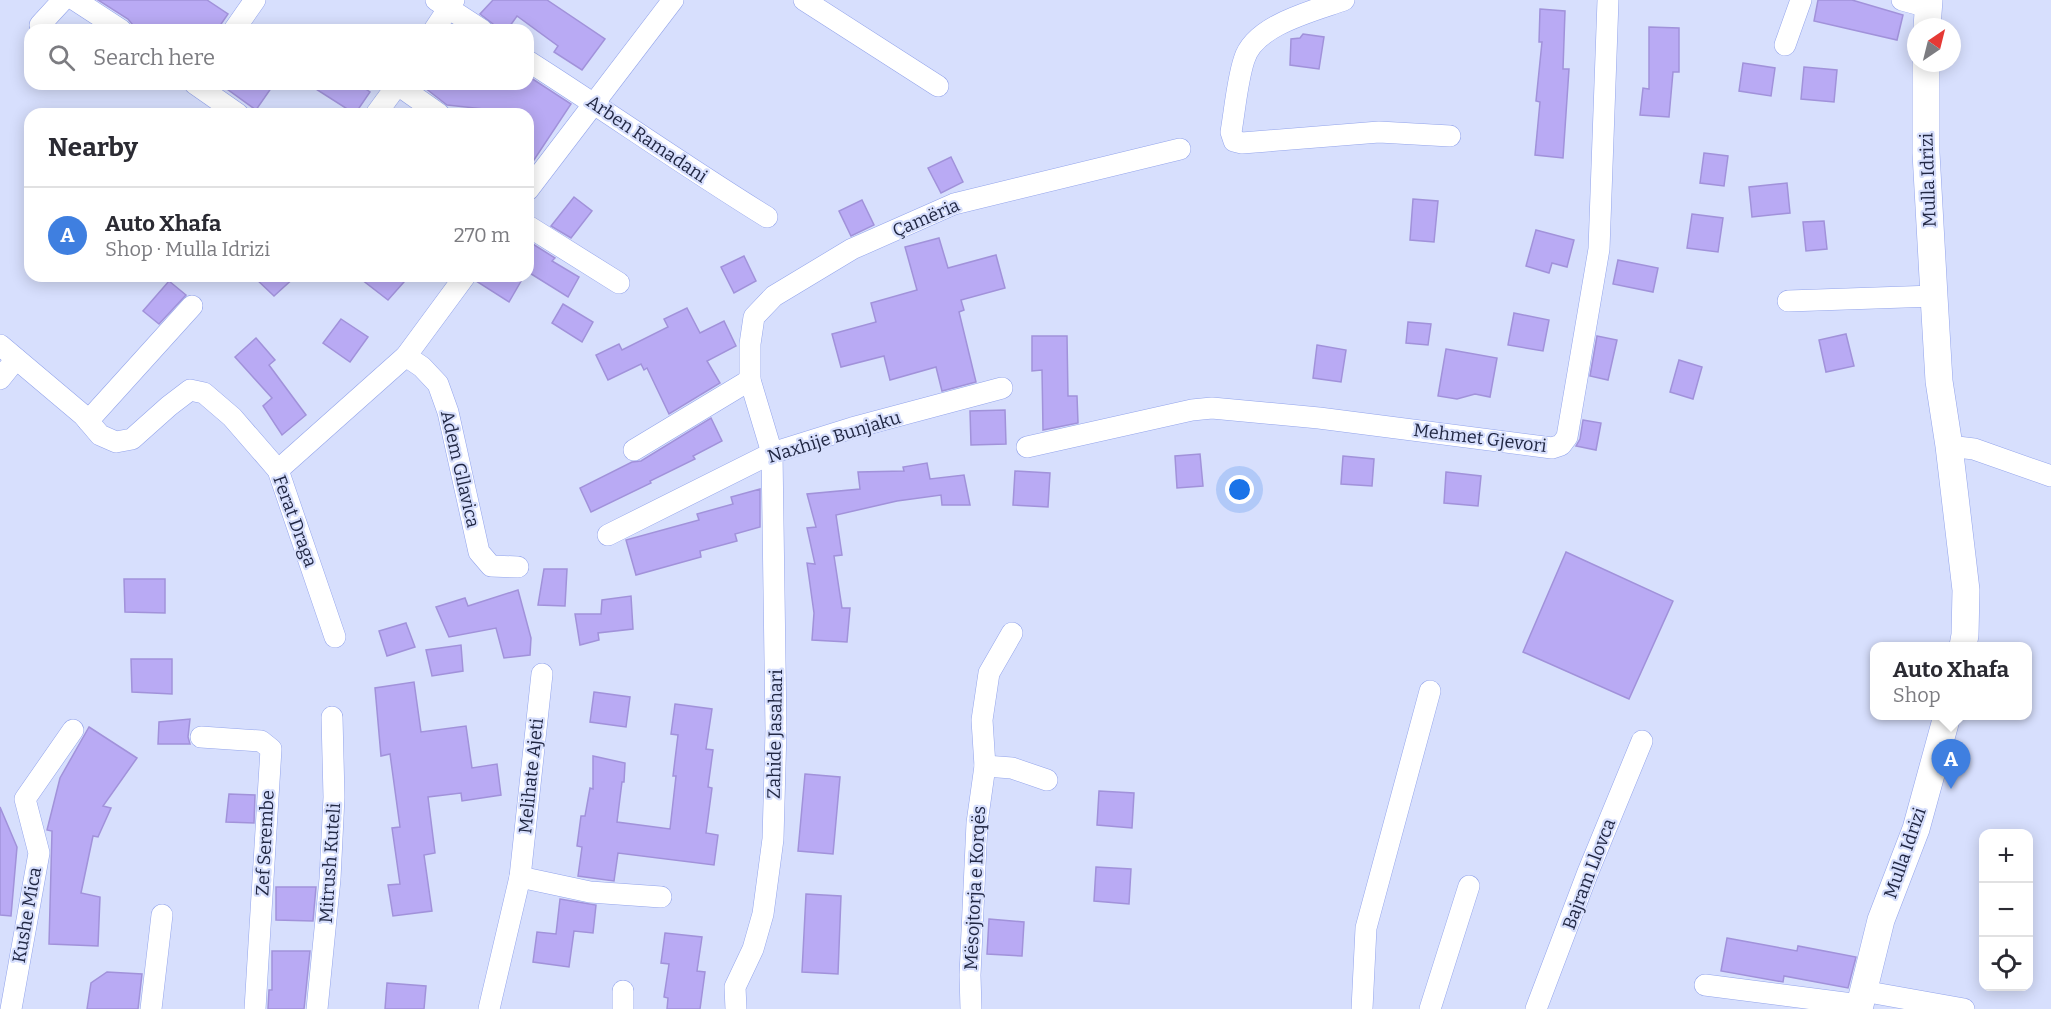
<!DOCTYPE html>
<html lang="en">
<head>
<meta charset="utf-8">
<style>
	body { margin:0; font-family:Bitter,serif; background:#f7f7f7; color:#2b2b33 }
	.controls { position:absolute; right:18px; bottom:18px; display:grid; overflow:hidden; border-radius:12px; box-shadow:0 3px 15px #0003 }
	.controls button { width:54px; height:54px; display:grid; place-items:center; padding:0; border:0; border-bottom:2px solid #e1e1e2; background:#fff; color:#2b2b33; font:30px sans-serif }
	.compass { position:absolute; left:1907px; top:18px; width:54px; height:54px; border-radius:50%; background:#fff; box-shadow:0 3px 15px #0003; rotate:35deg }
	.you { position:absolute; left:1240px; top:490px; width:21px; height:21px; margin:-15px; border:4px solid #fff; border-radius:50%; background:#1a73e8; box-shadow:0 0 0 9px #1a73e833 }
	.badge { display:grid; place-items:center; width:39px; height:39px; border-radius:50%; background:#111827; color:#fff; font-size:20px; font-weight:700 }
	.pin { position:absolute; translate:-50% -50px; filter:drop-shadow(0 2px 3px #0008) }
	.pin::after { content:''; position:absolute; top:32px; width:21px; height:18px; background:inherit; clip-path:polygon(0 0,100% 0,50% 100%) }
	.popup { position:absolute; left:1870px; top:642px; width:162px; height:78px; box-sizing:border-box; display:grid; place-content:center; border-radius:12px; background:#fff; filter:drop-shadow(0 2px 4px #0005); font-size:20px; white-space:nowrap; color:#7c7c81 }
	.popup b { font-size:22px; color:#2b2b33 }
	.popup::after { content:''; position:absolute; left:50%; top:100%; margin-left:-12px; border:12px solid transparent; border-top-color:#fff }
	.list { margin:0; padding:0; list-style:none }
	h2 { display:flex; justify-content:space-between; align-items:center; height:78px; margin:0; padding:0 24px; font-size:26px }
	h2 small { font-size:20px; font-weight:400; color:#7c7c81 }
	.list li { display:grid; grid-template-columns:39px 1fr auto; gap:18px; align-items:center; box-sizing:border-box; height:96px; padding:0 24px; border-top:2px solid #e1e1e2 }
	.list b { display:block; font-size:22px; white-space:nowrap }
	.list p { margin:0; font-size:20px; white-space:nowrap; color:#7c7c81 }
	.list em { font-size:20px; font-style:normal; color:#7c7c81 }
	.icon { flex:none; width:33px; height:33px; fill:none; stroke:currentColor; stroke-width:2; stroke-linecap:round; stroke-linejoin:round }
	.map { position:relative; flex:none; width:2051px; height:1009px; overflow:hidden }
	.search { position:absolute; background:#fff; box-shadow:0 3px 15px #0003; left:24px; top:24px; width:510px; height:66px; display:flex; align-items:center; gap:15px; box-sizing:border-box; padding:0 21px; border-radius:18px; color:#7c7c81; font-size:22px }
	.panel { position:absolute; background:#fff; box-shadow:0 3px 15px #0003; left:24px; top:108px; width:510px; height:174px; border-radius:18px }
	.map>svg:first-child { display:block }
</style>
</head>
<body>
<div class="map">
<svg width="2051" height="1009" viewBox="0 0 2051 1009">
	<rect width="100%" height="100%" fill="#d7dffd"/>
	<!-- building -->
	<g fill="#b9aaf4" stroke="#a192da" stroke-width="1.5">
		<path d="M98,0h109l21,14 -11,16h-80l-9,-11z"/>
		<path d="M493,0h54l58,39 -23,31 -28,-18 4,-6 -41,-30 -10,14h-12l-2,-6 -13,-10z"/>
		<path d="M1818,0h34l51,15 -6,25 -83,-19z"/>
		<path d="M1540,9l25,2 -2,58h6l-6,89 -28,-3 5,-53 -4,-1 6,-59h-3z"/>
		<path d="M1649,27l30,1v44h-6l-4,45 -29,-2 3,-27 6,1z"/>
		<path d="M1303,34l21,3 -5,32 -29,-4 1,-26 9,-1z"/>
		<path d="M1743,63l32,5 -4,28 -32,-5z"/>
		<path d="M1804,67l33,3 -3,32 -33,-3z"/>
		<path d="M528,76l43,28 -43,65v-55h-46l3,-5 -38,-4 -27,-21h108z"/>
		<path d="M220,84h54l-18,26z"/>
		<path d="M308,84h50l12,8 -15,22z"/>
		<path d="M1704,153l24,3 -4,30 -24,-3z"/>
		<path d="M951,157l12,25 -22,11 -13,-25z"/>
		<path d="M1787,183l3,30 -38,4 -3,-30z"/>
		<path d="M574,197l18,14 -21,27 -20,-12z"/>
		<path d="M1413,199l25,2 -4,41 -24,-2z"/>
		<path d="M862,200l12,25 -23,11 -12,-25z"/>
		<path d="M1692,214l31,4 -5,34 -31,-4z"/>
		<path d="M1824,221l3,28 -21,2 -3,-29z"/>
		<path d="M1536,230l38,10 -7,27 -15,-4 -3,10 -23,-7z"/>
		<path d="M939,238l9,30 48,-13 9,33 -44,12 3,10 -5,2 17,70 -34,9 -6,-24 -46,13 -6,-24 -43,11 -9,-33 44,-12 -5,-19 46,-13 -12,-43z"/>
		<path d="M528,241l27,17 -3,3 27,16 -11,20 -40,-25z"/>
		<path d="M744,256l12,25 -22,12 -13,-26z"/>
		<path d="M1618,260l40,8 -5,24 -40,-8z"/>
		<path d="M253,276h43l-22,20z"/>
		<path d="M357,276h35l12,6 -16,18z"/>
		<path d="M478,276h46l-15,26 -33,-21z"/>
		<path d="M169,281l17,14 -27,29 -16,-13z"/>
		<path d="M563,304l30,18 -11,20 -30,-19z"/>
		<path d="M687,308l13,25 24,-12 12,25 -29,15 13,22 -51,31 -22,-46 -3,2 -3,-6 -33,16 -12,-25 23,-11 3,6 46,-23 -4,-8z"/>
		<path d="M1514,313l35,7 -6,31 -35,-6z"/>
		<path d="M341,319l27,18 -18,25 -27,-19z"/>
		<path d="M1408,322l23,2 -3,21 -22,-2z"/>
		<path d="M1846,334l8,32 -28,6 -7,-32z"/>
		<path d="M1032,336h35l1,60h9l1,27 -35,7 -1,-60 -10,1z"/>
		<path d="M1597,336l20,4 -9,40 -18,-4z"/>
		<path d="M256,338l19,22 -6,5 37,50 -24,20 -19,-29 9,-8 -37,-41z"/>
		<path d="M1317,345l29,5 -5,32 -28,-4z"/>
		<path d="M1446,349l51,9 -7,39 -15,-3 -18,5 -19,-3z"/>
		<path d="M1679,360l23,7 -9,32 -23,-7z"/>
		<path d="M1005,410l1,34 -35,1 -1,-34z"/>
		<path d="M711,418l11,23 -29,15 2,3 -45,22 1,2 -60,29 -11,-24 52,-26 9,-1z"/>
		<path d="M1583,420l18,3 -5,27 -20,-4 4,-7z"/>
		<path d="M1200,454l3,32 -26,2 -2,-32z"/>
		<path d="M1343,456l31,3 -2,27 -31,-2z"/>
		<path d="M927,463l3,16 34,-4 6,30h-28l-1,-10 -44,6 -61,14 6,40 -8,1 8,52h8l-3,34 -35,-2 2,-27 -7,-50 8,1 -8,-36 9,-1 -9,-33 53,-5 -2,-17 46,-1 -1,-4z"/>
		<path d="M1015,471l35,2 -2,34 -35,-2z"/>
		<path d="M1446,472l35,4 -3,30 -34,-3z"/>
		<path d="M760,489v38l-25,7 2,7 -37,10 1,6 -65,18 -10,-35 73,-20 -2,-6 36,-10 -2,-7z"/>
		<path d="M1566,552l107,49 -44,98 -106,-47z"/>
		<path d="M544,569h23l-2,37 -27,-1z"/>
		<path d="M124,579h41v34l-40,-1z"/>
		<path d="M518,590l13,48 -1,17 -26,3 -8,-30 -47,9 -13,-30 29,-9 3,8z"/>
		<path d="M631,596l2,33 -35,4 1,7 -19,5 -5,-31h26l1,-14z"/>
		<path d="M406,623l9,24 -28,9 -8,-25z"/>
		<path d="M461,645l2,26 -31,5 -6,-26z"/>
		<path d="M131,659h41v35l-40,-2z"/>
		<path d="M414,682l7,50 45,-6 6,42 25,-4 4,31 -39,6 -1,-8 -33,4 7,56 -11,2 8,56 -39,5 -5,-31 12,-1 -8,-56 8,-1 -10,-73 -9,2 -6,-68z"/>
		<path d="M594,692l36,5 -4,30 -36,-5z"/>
		<path d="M675,704l37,5 -6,40 7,1 -5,37 4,1 -6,45 12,2 -4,30 -96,-12 -4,28 -36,-5 4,-29 -5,-1 4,-30h4l5,-28 3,1v-33l32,7 -1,19h-2l-5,40 53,7 6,-53h-3l5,-41 -7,-1z"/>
		<path d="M190,719l-2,18 2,7h-32l1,-22z"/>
		<path d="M89,727l48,31 -34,48 8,2 -13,29 -5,-1 -12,57 19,4 -2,49 -49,-2 3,-113 -5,-1 13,-52z"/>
		<path d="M805,774l35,3 -7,77 -35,-3z"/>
		<path d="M1099,791l35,2 -2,35 -35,-3z"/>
		<path d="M229,794l26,1 -1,28 -28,-1z"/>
		<path d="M0,807l17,40 -6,69 -11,-1z"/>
		<path d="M1096,867l35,2 -2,35 -35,-3z"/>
		<path d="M276,887h40l-3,34 -37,-1z"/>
		<path d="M806,894l35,2 -3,78 -36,-2z"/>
		<path d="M560,899l36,6 -3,28 -19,-2 -5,36 -36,-5 4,-30 19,2z"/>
		<path d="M989,919l35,3 -2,34 -35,-2z"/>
		<path d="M665,933l37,4 -5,34 8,1 -5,37h-33l1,-11 -4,-1 5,-33 -8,-1z"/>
		<path d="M1727,938l70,13 1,-5 58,11 -8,31 -64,-12 -1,6 -62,-11z"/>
		<path d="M272,951h38l-6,58h-36l1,-19h3z"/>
		<path d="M107,972l35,2 -4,35h-51l4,-26z"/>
		<path d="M387,983l39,3 -2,23h-39z"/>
	</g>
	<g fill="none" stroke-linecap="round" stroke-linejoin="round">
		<defs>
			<g id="minor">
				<path d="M75,0l46,30"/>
				<path d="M436,0l46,30"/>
				<path d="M804,0l134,86"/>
				<path d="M1344,0c-31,11 -90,25 -100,60 -7,22 -9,49 -13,72l3,9 8,2 137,-11 71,4"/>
				<path d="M1902,0l26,7"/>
				<path d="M40,25l23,-25"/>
				<path d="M234,30l21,-30"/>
				<path d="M434,30l20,-30"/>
				<path d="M1785,45l16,-45"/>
				<path d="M528,61c80,51 158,106 239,156"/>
				<path d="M195,84l43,30"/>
				<path d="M398,85l41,29"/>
				<path d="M376,114l22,-30"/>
				<path d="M528,190l145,-190"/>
				<path d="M528,226l91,57"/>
				<path d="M1788,301l146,-5"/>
				<path d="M0,345l83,70 17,20 16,7 16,-3 37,-33 21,-16 14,3 28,24 46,53 57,167"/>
				<path d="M406,356l16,11 16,17 10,28 31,140 12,14 27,1"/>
				<path d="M0,379l16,-20"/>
				<path d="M88,421l104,-115"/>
				<path d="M1949,446l25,3 77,27"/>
				<path d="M1027,447l165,-37 20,-2 107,10 233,30 9,-3 6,-8 32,-188 9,-249"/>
				<path d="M634,450l116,-70"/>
				<path d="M278,470l128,-114 59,-80"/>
				<path d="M608,535l164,-82 80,-25 150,-40"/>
				<path d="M201,737l60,4 10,8 -16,260"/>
				<path d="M985,766l27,2 35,12"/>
				<path d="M520,877l70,15 71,5"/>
				<path d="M1705,985l155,20"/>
				<path d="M1863,991l101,18"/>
				<path d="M11,1009l28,-156 -14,-54 48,-69"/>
				<path d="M151,1009l11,-94"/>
				<path d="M317,1009l13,-130 4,-82 -2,-80"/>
				<path d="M489,1009l31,-132 22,-203"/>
				<path d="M623,1009v-18"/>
				<path d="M736,1009l-1,-22 18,-38 10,-35 10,-75 3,-109 -4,-277 -22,-73v-36l4,-27 20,-21 78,-47 102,-45 226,-55"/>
				<path d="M971,1009l-1,-34 7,-152 8,-57 -3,-46 7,-47 23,-40"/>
				<path d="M1362,1009l4,-81 64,-237"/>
				<path d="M1430,1009l39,-123"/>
				<path d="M1536,1009l52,-137 54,-131"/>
			</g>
			<g id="tertiary">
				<path d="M1927,27l2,-27"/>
				<path d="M1926,63v90l8,143 5,85 10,65 17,144 -1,45 -2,11"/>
				<path d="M1859,1009l22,-89 35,-91 31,-113"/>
			</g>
		</defs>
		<!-- minor casing -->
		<use href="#minor" stroke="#93a4eb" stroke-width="22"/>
		<!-- tertiary casing -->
		<use href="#tertiary" stroke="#93a4eb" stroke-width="28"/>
		<!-- minor -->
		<use href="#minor" stroke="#fff" stroke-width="21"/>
		<!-- tertiary -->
		<use href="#tertiary" stroke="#fff" stroke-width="27"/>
	</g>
	<g text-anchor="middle" stroke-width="4.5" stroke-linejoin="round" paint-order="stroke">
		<!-- street labels -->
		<g font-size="18" fill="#212743" stroke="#d7dffd">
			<text transform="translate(647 139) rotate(34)" y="6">Arben Ramadani</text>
			<text transform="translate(1928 180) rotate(-92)" y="6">Mulla Idrizi</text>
			<text transform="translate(926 218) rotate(-23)" y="6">Çamëria</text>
			<text transform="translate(834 437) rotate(-17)" y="6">Naxhije Bunjaku</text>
			<text transform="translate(1480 438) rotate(7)" y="6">Mehmet Gjevori</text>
			<text transform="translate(460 469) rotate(77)" y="6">Adem Gllavica</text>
			<text transform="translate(295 521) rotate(70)" y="6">Ferat Draga</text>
			<text transform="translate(775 734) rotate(-89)" y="6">Zahide Jasahari</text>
			<text transform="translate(531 776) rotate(-84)" y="6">Melihate Ajeti</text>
			<text transform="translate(265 843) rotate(-87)" y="6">Zef Serembe</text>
			<text transform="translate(1905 853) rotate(-71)" y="6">Mulla Idrizi</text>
			<text transform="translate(330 863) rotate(-86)" y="6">Mitrush Kuteli</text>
			<text transform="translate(1589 874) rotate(-69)" y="6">Bajram Llovca</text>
			<text transform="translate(975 888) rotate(-87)" y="6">Mësojtorja e Korqës</text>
			<text transform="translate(27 915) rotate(-80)" y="6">Kushe Mica</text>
		</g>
	</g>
</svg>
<div class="controls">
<button>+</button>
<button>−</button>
<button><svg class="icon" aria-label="locate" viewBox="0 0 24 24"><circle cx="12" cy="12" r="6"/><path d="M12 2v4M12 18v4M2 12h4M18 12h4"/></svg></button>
</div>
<svg class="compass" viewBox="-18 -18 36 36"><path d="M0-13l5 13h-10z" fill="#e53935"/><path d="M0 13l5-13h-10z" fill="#7c7c81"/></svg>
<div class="you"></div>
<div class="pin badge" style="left:1951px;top:789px;background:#3f7fe0">A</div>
<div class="popup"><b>Auto Xhafa</b>Shop</div>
<div class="search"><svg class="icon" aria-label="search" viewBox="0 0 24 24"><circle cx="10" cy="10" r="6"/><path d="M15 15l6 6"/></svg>Search here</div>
<section class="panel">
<h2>Nearby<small></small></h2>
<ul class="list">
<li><span class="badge" style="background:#3f7fe0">A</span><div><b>Auto Xhafa</b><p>Shop · Mulla Idrizi</p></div><em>270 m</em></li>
</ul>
</section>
</div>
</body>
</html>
